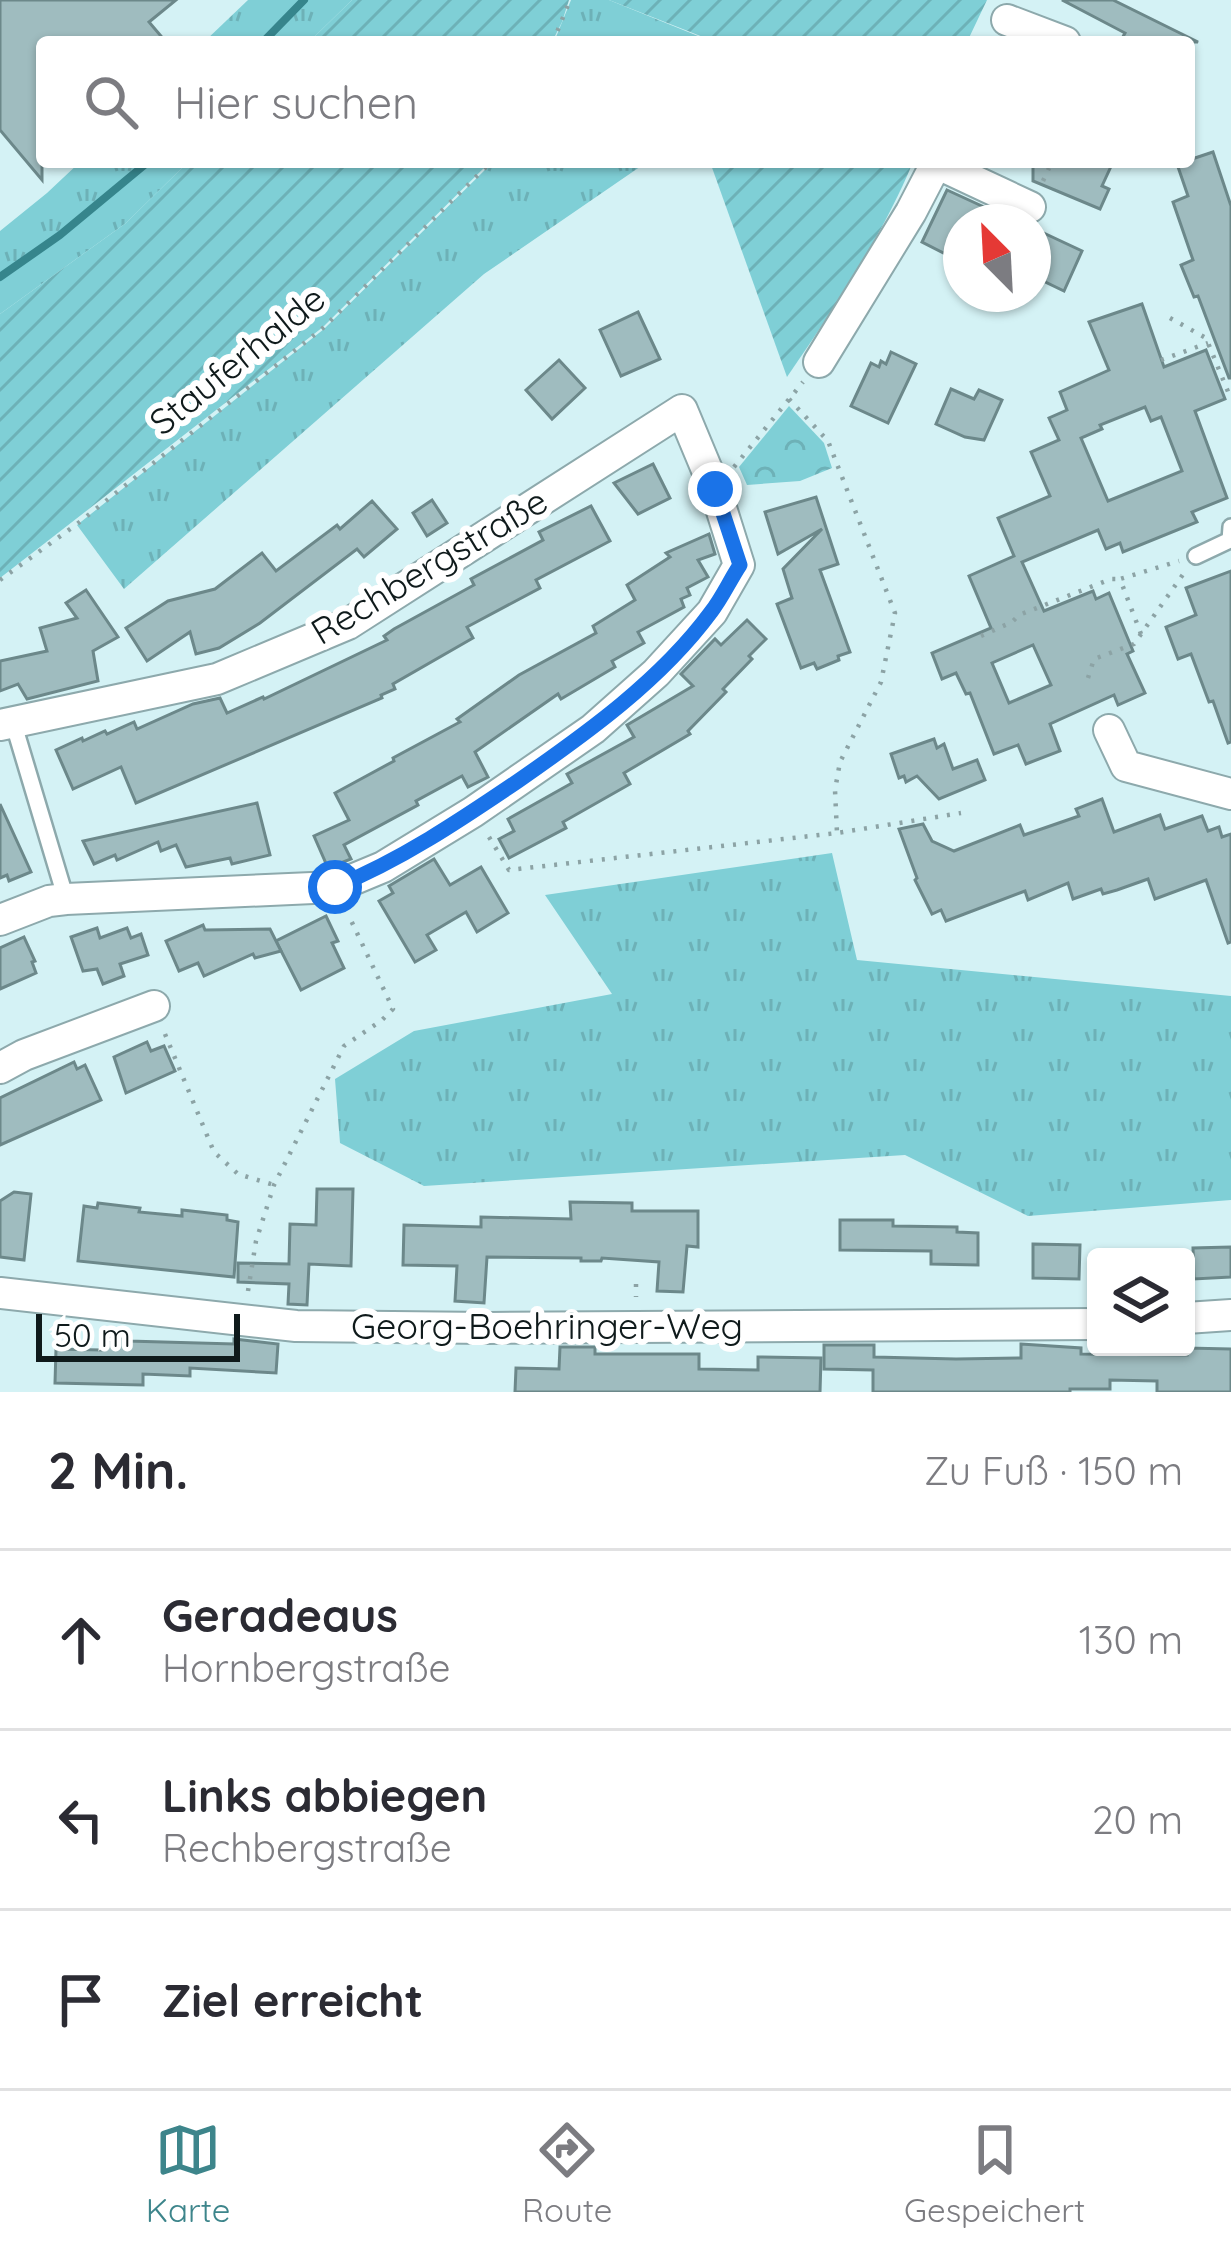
<!DOCTYPE html>
<html lang="de">
<head>
<meta charset="utf-8">
<style>
	body { margin:0; font-family:Quicksand,sans-serif; background:#f2f2f3; color:#2b2b33 }
	.controls { position:absolute; right:36px; bottom:36px; display:grid; overflow:hidden; border-radius:12px; box-shadow:0 3px 9px #0004 }
	.controls button { width:108px; height:108px; display:grid; place-items:center; padding:0; border:0; border-bottom:3px solid #e1e1e2; background:#fff; color:#2b2b33; font:60px sans-serif }
	.compass { position:absolute; left:943px; top:204px; width:108px; height:108px; border-radius:50%; background:#fff; box-shadow:0 3px 9px #0004; rotate:336deg }
	.scale { position:absolute; left:36px; bottom:30px; width:204px; box-sizing:border-box; padding-left:12px; border:6px solid #0f1a1b; border-top:0; font-size:33px; line-height:42px; white-space:nowrap; color:#0f1a1b; -webkit-text-stroke:9px #fff; paint-order:stroke }
	.stop { position:absolute; width:36px; height:36px; margin:-27px; border:9px solid #1a73e8; border-radius:50%; background:#fff }
	.stop.end { background:#1a73e8; border-color:#fff; box-shadow:0 3px 12px #0008 }
	.list { margin:0; padding:0; list-style:none }
	h2 { display:flex; justify-content:space-between; align-items:center; height:156px; margin:0; padding:0 48px; font-size:51px }
	h2 small { font-size:39px; font-weight:400; color:#7c7c81 }
	.list li { display:grid; grid-template-columns:78px 1fr auto; gap:36px; align-items:center; box-sizing:border-box; height:180px; padding:0 48px; border-top:3px solid #e1e1e2 }
	.list b { display:block; font-size:45px; white-space:nowrap }
	.list p { margin:0; font-size:39px; white-space:nowrap; color:#7c7c81 }
	.list em { font-size:39px; font-style:normal; color:#7c7c81 }
	.icon { flex:none; width:66px; height:66px; fill:none; stroke:currentColor; stroke-width:2; stroke-linecap:round; stroke-linejoin:round }
	.map { position:relative; flex:none; width:1231px; height:1392px; overflow:hidden }
	.search { position:absolute; background:#fff; box-shadow:0 3px 9px #0004; left:36px; right:36px; top:36px; height:132px; display:flex; align-items:center; gap:30px; box-sizing:border-box; padding:0 42px; border-radius:12px; color:#7c7c81; font-size:45px }
	.sheet { height:696px; background:#fff }
	nav { display:flex; justify-content:space-around; align-items:center; box-sizing:border-box; height:168px; border-top:3px solid #e1e1e2; background:#fff; font-size:33px; color:#7c7c81 }
	nav a { display:grid; justify-items:center; gap:6px }
	nav .on { color:#3d858b }
	.map>svg:first-child { display:block }
</style>
</head>
<body>
<div class="map">
<svg width="1231" height="1392" viewBox="0 0 1231 1392">
	<defs>
		<pattern id="grass-tufts" width="24" height="20" patternUnits="userSpaceOnUse" patternTransform="scale(3)"><rect width="24" height="20" fill="#7fcfd6"/><path d="M3 7l-1-3M5 7V3M7 7l1-3M15 17l-1-3M17 17v-4M19 17l1-3" fill="none" stroke="#6db1b7"/></pattern>
		<pattern id="park-crowns" width="20" height="18" patternUnits="userSpaceOnUse" patternTransform="scale(3)"><rect width="20" height="18" fill="#7fcfd6"/><path d="M2 6a3 3 0 1 1 6 0M12 15a3 3 0 1 1 6 0" fill="none" stroke="#6db1b7"/></pattern>
		<pattern id="garden-furrows" width="10" height="10" patternUnits="userSpaceOnUse" patternTransform="scale(3)"><rect width="10" height="10" fill="#7fcfd6"/><path d="M-1 1l2-2M0 10L10 0M9 11l2-2" fill="none" stroke="#6db1b7"/></pattern>
	</defs>
	<rect width="100%" height="100%" fill="#d4f2f5"/>
	<!-- grass -->
	<g fill="url(#grass-tufts)">
		<path d="M248,0h104l-43,42h-105z"/>
		<path d="M571,0h38l94,38v4h-149z"/>
		<path d="M80,162h108l-62,61 -126,91v-83l47,-38z"/>
		<path d="M493,162h154l-163,112 -360,315 -47,-64 247,-196z"/>
		<path d="M832,853l25,107 374,36v204l-203,16 -123,-61 -481,31 -84,-43 -5,-64 79,-48 198,-37 -67,-99z"/>
	</g>
	<!-- park -->
	<path fill="url(#park-crowns)" d="M789,406l35,37 8,25 -32,13 -53,4 -8,-18z"/>
	<!-- garden -->
	<g fill="url(#garden-furrows)">
		<path d="M352,0h217l-7,22 -10,20h-243z"/>
		<path d="M609,0h378l-20,42h-264v-5z"/>
		<path d="M188,162h302l-167,165 -323,251v-264l126,-91z"/>
		<path d="M710,162h203c-32,77 -79,146 -126,215z"/>
	</g>
	<g fill="none" stroke-linecap="round" stroke-linejoin="round">
		<!-- stream -->
		<g stroke="#36858c" stroke-width="8">
			<path d="M263,42l41,-42"/>
			<path d="M0,277l60,-42 88,-73"/>
		</g>
	</g>
	<!-- building -->
	<g fill="#9fbcbf" stroke="#6c888a" stroke-width="3" fill-rule="evenodd">
		<path d="M0,0h176l-27,22 17,20h-124v138l-42,-50z"/>
		<path d="M1062,0h51l85,42h-78l5,-9z"/>
		<path d="M1213,152l18,54v172h-2l-31,-82 -4,1 -13,-32 12,-5 -20,-58 15,-6 -11,-32z"/>
		<path d="M1033,162h80l-11,24 7,3 -9,20 -67,-28z"/>
		<path d="M947,190l50,23 -4,9h-32v40l-39,-20z"/>
		<path d="M1033,228l49,23 -18,40 -31,-15z"/>
		<path d="M1142,304l22,63 42,-17 19,49 -30,12 32,87 -35,14 5,10 -74,30 -3,-9 -14,6 -8,-19 -76,32 22,49 49,-20 3,8 13,-6 24,58 -6,3 18,39 -27,12 -4,-10 -64,29 10,27 -34,13 -8,-19 -24,9 -24,-61 -4,1 -10,-21 -14,6 -10,-26 59,-25 -22,-52 45,-20 -16,-38 52,-22 -19,-44 28,-12 -10,-22 18,-8 -7,-18 49,-22 -20,-48zM1145,407l6,14 10,-4 21,54 -74,30 -27,-63 21,-9 -2,-4zM1033,645l18,40 -42,18 -17,-40z"/>
		<path d="M638,312l22,47 -39,17 -21,-46z"/>
		<path d="M891,352l25,12 -28,59 -37,-17 20,-43 8,4 2,-6 5,3z"/>
		<path d="M559,360l26,28 -33,31 -26,-29z"/>
		<path d="M951,389l23,10 5,-9 23,10 -18,40 -19,-3 -29,-13z"/>
		<path d="M653,464l17,34 -32,16 -24,-31z"/>
		<path d="M816,497l22,67 -18,6 30,82 -12,4 1,4 -22,9 -3,-6 -13,5 -24,-64 15,-6 -9,-29 39,-40 -44,25 -13,-42z"/>
		<path d="M432,500l15,23 -20,13 -14,-23z"/>
		<path d="M372,501l25,28 -33,28 -7,-8 -97,74 -41,25 -23,6 -6,-22 -43,29 -21,-33 42,-27 47,-12 47,-36 14,18 61,-46 3,4z"/>
		<path d="M591,506l19,35 -74,39 4,8 -73,39 6,11 -80,46 2,5 -14,6 1,3 -246,105 -15,-36 -48,22 -17,-39 26,-12 1,3 22,-10 2,3 27,-12 3,7 56,-25 27,-6 7,15 36,-16 1,2 123,-59 -3,-4 10,-7 80,-44 -3,-6 72,-39 -4,-8z"/>
		<path d="M709,534l6,20 -17,6 10,17 -21,11 3,7 -9,4 3,8 -46,25 6,11 -32,18 3,6 -54,32 -3,-5 -83,58 13,25 -20,10 -6,-11 -46,25 2,4 -74,40 7,14 -23,9 -14,-32 35,-16 -14,-27 59,-32 -1,-3 67,-36 -3,-3 62,-44 77,-42 -3,-7 42,-26 -8,-15 43,-28 -4,-4z"/>
		<path d="M1231,571v171l-3,1 -15,-42 -4,1 -18,-48 -13,5 -12,-32 30,-12 -10,-27z"/>
		<path d="M86,590l32,47 -25,14 5,30 -71,18 -9,-15 -18,7v-30l47,-10 -7,-23 37,-10 -11,-15z"/>
		<path d="M747,620l19,19 -17,17 3,3 -29,30 3,3 -38,39 2,3 -66,39 6,11 -67,38 3,6 -57,30 -10,-19 15,-8 -6,-12 64,-36 -5,-9 67,-37 -7,-12 66,-39 -12,-12 34,-35 6,6z"/>
		<path d="M934,739l3,9 7,-4 9,25 24,-9 8,20 -46,19 -22,-23 -11,6 -2,-6 -5,2 -8,-24z"/>
		<path d="M1102,799l12,33 46,-17 5,14 37,-13 6,15 11,-4 3,10 9,-3v108l-3,1 -22,-63 -51,19 -7,-20 -31,11 -14,4 -2,-5 -28,10 -5,-16 -40,17 -3,-9 -79,30 -5,-11 -9,4 -17,-34 2,-2 -18,-49 24,-5 9,17 22,10 66,-26 4,10 55,-19 -3,-7z"/>
		<path d="M257,803l13,52 -38,9 -2,-6 -44,9 -10,-22 -15,6 -3,-9 -41,18 -2,-5 -21,9 -11,-23z"/>
		<path d="M0,804l31,68 -22,9 -2,-6 -7,3z"/>
		<path d="M434,859l16,26 31,-18 27,46 -31,19 -11,-20 -39,23 9,15 -21,12 -36,-61 14,-8 -4,-7z"/>
		<path d="M326,916l12,25 -6,2 12,25 -43,22 -25,-49z"/>
		<path d="M203,925l2,5 65,-1 11,22 -26,7 -2,-4 -49,22 -6,-13 -19,8 -13,-30z"/>
		<path d="M97,928l3,10 27,-10 4,10 10,-4 7,21 -28,9 4,12 -21,8 -6,-15 -14,2 -12,-34z"/>
		<path d="M24,937l11,24 -3,1 4,11 -36,16v-41z"/>
		<path d="M147,1042l4,9 13,-5 11,25 -49,22 -12,-36z"/>
		<path d="M74,1062l3,7 8,-4 16,35 -101,45v-47z"/>
		<path d="M317,1189h36l-2,77 -42,-2 -2,41 -19,-1 1,-20 -51,-2v-19l51,1 1,-40 26,1z"/>
		<path d="M14,1192l17,2 -7,66 -24,-3v-56z"/>
		<path d="M570,1202l62,1v8h66v36l-11,-1 -4,46 -26,-1 2,-29 -57,-4 -1,3h-20v-3l-94,-1 -3,46 -29,-2 2,-35 -54,-1 1,-40 77,2v-10l90,2z"/>
		<path d="M98,1203l42,5 -1,4 43,4v-6l45,5v5l11,2 -4,55 -156,-16 6,-55 13,2z"/>
		<path d="M840,1220h53v6l64,1v5l21,1v32l-47,-1v-13l-91,-1z"/>
		<path d="M1033,1244l47,1 -1,34 -46,-1z"/>
		<path d="M1231,1247v30l-37,2 -1,-31z"/>
		<path d="M103,1333l25,2v6l106,3v-5l44,5 -2,29 -86,-5v8l-47,-2v11l-88,-2 1,-34 45,1z"/>
		<path d="M1021,1344l60,4v6l106,1v-7l44,1v43h-74v-11l-47,-1v9h-40v3h-197v-22l-49,-1v-24h50v12l82,2 65,-1z"/>
		<path d="M560,1347h35v7h104v15l59,1v-13l63,1 -1,34h-305l1,-24 43,1z"/>
	</g>
	<g fill="none" stroke-linecap="round" stroke-linejoin="round">
		<defs>
			<g id="lane">
				<path d="M1196,556l34,-16 1,-13"/>
				<path d="M13,722l53,177"/>
			</g>
			<g id="street">
				<path d="M1007,20l58,22"/>
				<path d="M936,163l94,44"/>
				<path d="M819,362l92,-150 26,-50"/>
				<path d="M0,725l217,-46 131,-55 334,-214 33,79 24,76 -27,47 -56,61 -63,56 -120,83 -90,55 -48,20 -269,12 -17,2 -49,19"/>
				<path d="M1109,730l17,36 105,28"/>
				<path d="M0,1068l24,-13 130,-49"/>
				<path d="M0,1293l296,33 192,2 608,-4"/>
				<path d="M1186,1318l45,-3"/>
			</g>
		</defs>
		<!-- lane casing -->
		<use href="#lane" stroke="#8da9ac" stroke-width="20"/>
		<!-- street casing -->
		<use href="#street" stroke="#8da9ac" stroke-width="34"/>
		<!-- path -->
		<g stroke="#8ca3a5" stroke-width="4.5" stroke-dasharray="3 9" stroke-linecap="butt">
			<path d="M553,42l17,-42"/>
			<path d="M1043,181l6,-13"/>
			<path d="M1170,318l36,20 25,61"/>
			<path d="M1161,360l47,-17"/>
			<path d="M789,399l39,42 67,172 -14,69 -41,80 -5,28 2,43"/>
			<path d="M734,467l69,-85"/>
			<path d="M0,580l77,-56 246,-196 168,-166"/>
			<path d="M1141,634l-21,-55 59,-18"/>
			<path d="M981,636l31,-14 7,-7 92,-36h9"/>
			<path d="M1088,678l6,-19 40,-15 50,-71"/>
			<path d="M489,837l20,33 328,-37 124,-20"/>
			<path d="M165,1034l49,118 24,22 36,11"/>
			<path d="M636,1284v13"/>
			<path d="M248,1291l8,-50 18,-56 70,-139 38,-26 11,-11 -45,-95"/>
		</g>
		<!-- lane -->
		<use href="#lane" stroke="#fff" stroke-width="15"/>
		<!-- street -->
		<use href="#street" stroke="#fff" stroke-width="30"/>
	</g>
	<g fill="none" stroke-linecap="round" stroke-linejoin="round">
		<!-- route -->
		<path stroke="#1a73e8" stroke-width="15" d="M335,887c66,-27 124,-66 183,-106 69,-48 143,-101 193,-169 11,-14 19,-32 29,-47l-25,-76"/>
	</g>
	<g text-anchor="middle" stroke-width="12" stroke-linejoin="round" paint-order="stroke">
		<!-- street labels -->
		<g font-size="36" fill="#0f1a1b" stroke="#fff">
			<text transform="translate(237 360) rotate(-39)" y="13">Stauferhalde</text>
			<text transform="translate(429 566) rotate(-31)" y="13">Rechbergstraße</text>
			<text x="547" y="1339">Georg-Boehringer-Weg</text>
		</g>
	</g>
</svg>
<div class="controls">
<button><svg class="icon" aria-label="layers" viewBox="0 0 24 24"><path d="M12 4l9 5-9 5-9-5zM3 14l9 5 9-5"/></svg></button>
</div>
<svg class="compass" viewBox="-18 -18 36 36"><path d="M0-13l5 13h-10z" fill="#e53935"/><path d="M0 13l5-13h-10z" fill="#7c7c81"/></svg>
<div class="scale">50 m</div>
<div class="stop" style="left:335px;top:887px"></div>
<div class="stop end" style="left:715px;top:489px"></div>
<div class="search"><svg class="icon" aria-label="search" viewBox="0 0 24 24"><circle cx="10" cy="10" r="6"/><path d="M15 15l6 6"/></svg>Hier suchen</div>
</div>
<section class="sheet">
<h2>2 Min.<small>Zu Fuß · 150 m</small></h2>
<ul class="list">
<li><svg class="icon" aria-label="ahead" viewBox="0 0 24 24"><path d="M12 20V5M6 11l6-6 6 6"/></svg><div><b>Geradeaus</b><p>Hornbergstraße</p></div><em>130 m</em></li>
<li><svg class="icon" aria-label="left" viewBox="0 0 24 24"><path d="M17 20v-9H6M10 6l-5 5 5 5"/></svg><div><b>Links abbiegen</b><p>Rechbergstraße</p></div><em>20 m</em></li>
<li><svg class="icon" aria-label="arrive" viewBox="0 0 24 24"><path d="M6 21V4h12l-3 4 3 4H6"/></svg><div><b>Ziel erreicht</b></div></li>
</ul>
</section>
<nav>
<a class="on"><svg class="icon" aria-label="map" viewBox="0 0 24 24"><path d="M3 6l6-2 6 2 6-2v14l-6 2-6-2-6 2zM9 4v14M15 6v14"/></svg>Karte</a>
<a><svg class="icon" aria-label="directions" viewBox="0 0 24 24"><path d="M12 3l9 9-9 9-9-9zM9 14v-3h6M13 9l2 2-2 2"/></svg>Route</a>
<a><svg class="icon" aria-label="saved" viewBox="0 0 24 24"><path d="M7 4h10v16l-5-4-5 4z"/></svg>Gespeichert</a>
</nav>
</body>
</html>
